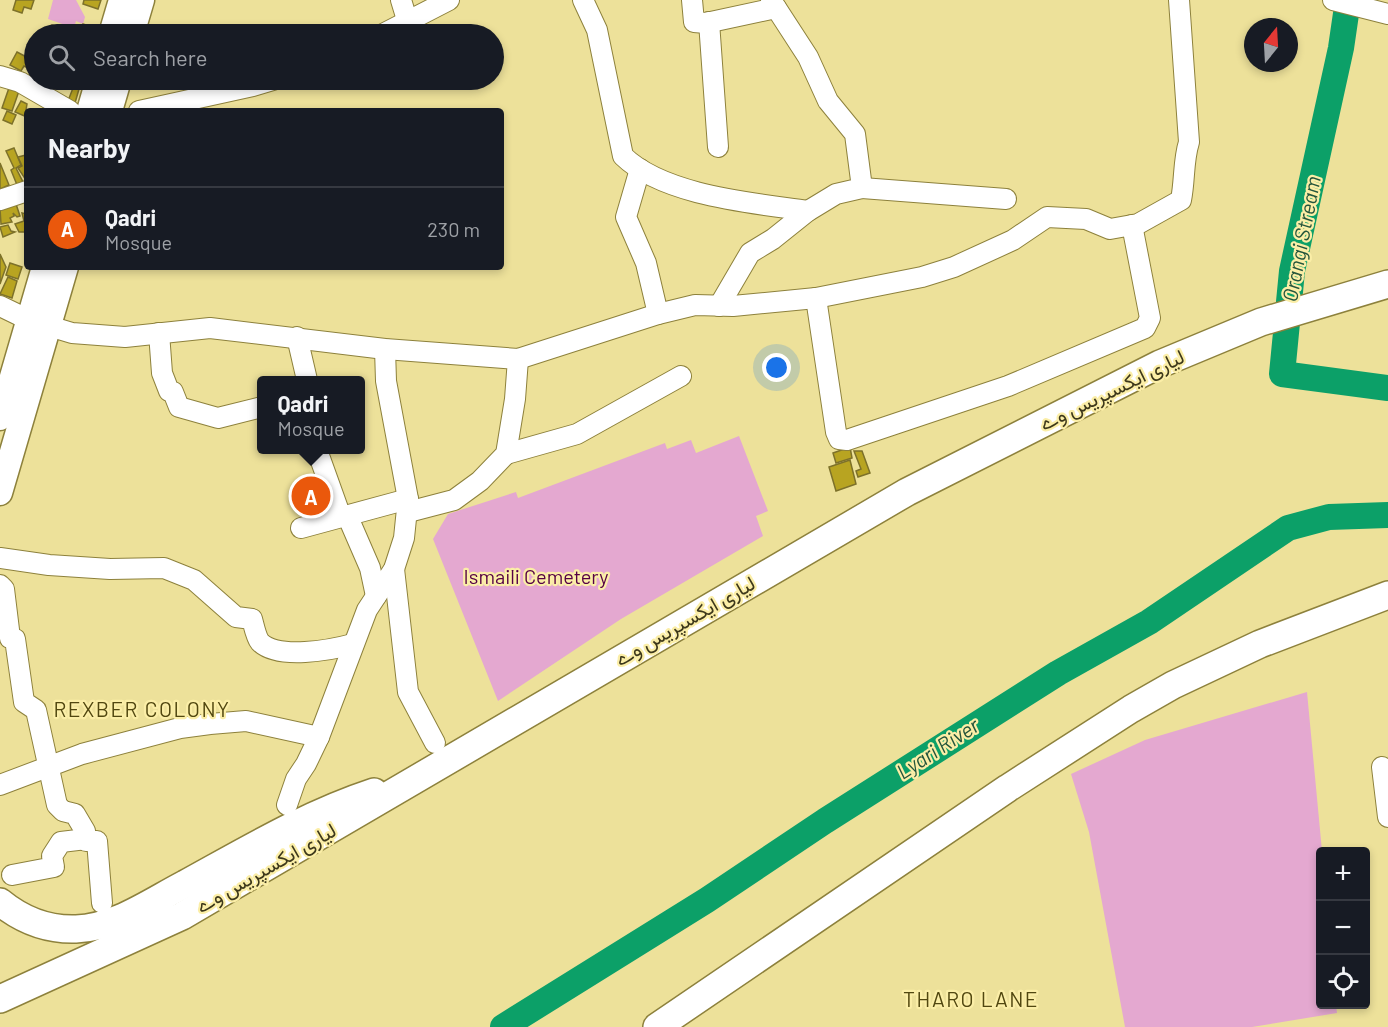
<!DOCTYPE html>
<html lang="en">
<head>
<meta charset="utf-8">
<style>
	body { margin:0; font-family:Barlow,Vazirmatn,sans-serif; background:#20242c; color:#f1f3f6 }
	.controls { position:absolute; right:18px; bottom:18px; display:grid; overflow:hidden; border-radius:6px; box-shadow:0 3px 9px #0003 }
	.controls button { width:54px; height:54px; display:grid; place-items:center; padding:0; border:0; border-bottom:2px solid #363941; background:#171b24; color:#f1f3f6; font:30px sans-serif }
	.compass { position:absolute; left:1244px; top:18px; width:54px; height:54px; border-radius:50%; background:#171b24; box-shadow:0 3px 9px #0003; rotate:18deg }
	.you { position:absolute; left:777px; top:368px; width:21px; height:21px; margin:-15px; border:4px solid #fff; border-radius:50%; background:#1a73e8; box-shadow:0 0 0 9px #1a73e833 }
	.badge { display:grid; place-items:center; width:39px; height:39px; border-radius:50%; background:#ea580c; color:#fff; font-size:20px; font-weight:700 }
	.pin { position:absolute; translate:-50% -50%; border:3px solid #fff; box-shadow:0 2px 6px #0006 }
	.popup { position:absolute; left:257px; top:376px; width:108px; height:78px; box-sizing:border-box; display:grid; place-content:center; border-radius:6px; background:#171b24; filter:drop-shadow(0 2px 4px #0005); font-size:20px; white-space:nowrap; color:#9ea1a6 }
	.popup b { font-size:22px; color:#f1f3f6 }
	.popup::after { content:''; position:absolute; left:50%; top:100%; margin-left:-12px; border:12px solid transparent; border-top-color:#171b24 }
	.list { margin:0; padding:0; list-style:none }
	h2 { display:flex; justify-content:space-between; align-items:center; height:78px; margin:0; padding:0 24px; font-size:26px }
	h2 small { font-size:20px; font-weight:400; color:#9ea1a6 }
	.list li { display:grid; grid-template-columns:39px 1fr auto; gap:18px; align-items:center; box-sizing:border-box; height:84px; padding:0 24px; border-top:2px solid #363941 }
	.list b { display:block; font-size:22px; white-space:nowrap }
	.list p { margin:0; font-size:20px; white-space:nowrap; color:#9ea1a6 }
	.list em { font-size:20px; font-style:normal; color:#9ea1a6 }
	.icon { flex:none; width:33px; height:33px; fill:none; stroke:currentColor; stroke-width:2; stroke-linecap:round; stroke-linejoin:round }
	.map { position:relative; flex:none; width:1388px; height:1027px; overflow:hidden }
	.search { position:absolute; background:#171b24; box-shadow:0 3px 9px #0003; left:24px; top:24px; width:480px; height:66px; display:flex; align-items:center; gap:15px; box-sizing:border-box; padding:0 21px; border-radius:33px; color:#9ea1a6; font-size:22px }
	.panel { position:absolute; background:#171b24; box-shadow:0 3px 9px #0003; left:24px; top:108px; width:480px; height:162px; border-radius:6px }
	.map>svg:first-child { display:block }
</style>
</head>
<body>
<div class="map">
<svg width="1388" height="1027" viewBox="0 0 1388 1027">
	<rect width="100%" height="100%" fill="#ede19a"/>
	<!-- green -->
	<g fill="#e4a8d0">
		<path d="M53,0h23l9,17 -2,7 -7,-3 -2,7 -26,-9z"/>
		<path d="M739,436l29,75 -12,5 7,20 -142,83 -123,82 -65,-162 15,-25 68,-22 2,6 147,-55 2,6 24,-9 5,13z"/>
		<path d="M1307,692l15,159 -2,153 16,1 1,8 -85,14h-127l-36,-195 -18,-58 74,-34z"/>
	</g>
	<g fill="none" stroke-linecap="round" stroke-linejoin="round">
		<!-- river -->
		<g stroke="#0ca068" stroke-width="26">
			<path d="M1348,0l-7,48 -49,223 -10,103 106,14"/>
			<path d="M503,1027l204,-127 118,-79 233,-148 91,-51 139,-94 41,-11 59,-2"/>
		</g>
	</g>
	<!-- building -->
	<g fill="#b8a421" stroke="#7d712a" stroke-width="1.5">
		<path d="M16,0h18l-3,9 -7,-2 -2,6 -9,-3z"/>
		<path d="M84,0h17l-3,9 -15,-5z"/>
		<path d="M83,24l9,3 -2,7h-11z"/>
		<path d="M52,25l11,3 -2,6h-12z"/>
		<path d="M17,52l17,9v10l-10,-5 -3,5 -11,-6z"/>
		<path d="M69,80l12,2 -6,21 -7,-2 5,-13 -6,-2z"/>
		<path d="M10,85l10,3 -8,23 -10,-3z"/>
		<path d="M21,101l6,3 -1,6 9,1h-8v6l-12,-5z"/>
		<path d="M7,111l9,4 -4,9 -9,-4z"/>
		<path d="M14,148l7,17 -5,3 7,14 -6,3 -6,-15 3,-2 -8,-17z"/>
		<path d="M26,155l1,25h-1l-8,-12 4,-2 -4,-9z"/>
		<path d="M0,163l9,22 -9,4z"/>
		<path d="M15,201l5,15 -3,1 -4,-4 1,3 -4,2 2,4 -11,2 -1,-15z"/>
		<path d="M22,213l5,1v18h-8l-4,-8 9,-3z"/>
		<path d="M8,225l3,6 4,1 -12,5 -3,-10z"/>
		<path d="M0,254l6,13 -6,17z"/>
		<path d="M10,263l12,4 -4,12 -12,-4z"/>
		<path d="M8,277l9,4 -5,17 -12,-4z"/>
		<path d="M850,447l2,11 -16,5 -3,-10z"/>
		<path d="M854,451h8l8,22 -12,4 -2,-6 5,-2z"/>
		<path d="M850,460l6,24 -20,7 -7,-24z"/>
	</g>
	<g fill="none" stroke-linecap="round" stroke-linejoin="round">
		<defs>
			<g id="minor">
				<path d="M401,0l7,23"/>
				<path d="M583,0l14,30 26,126c41,40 131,47 185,55"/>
				<path d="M692,0l2,22 12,1 70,-15"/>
				<path d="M1333,0l55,14"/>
				<path d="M709,22l9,125"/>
				<path d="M383,34l66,-34"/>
				<path d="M0,76l20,6 50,29"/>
				<path d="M139,111l114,-25 20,-6"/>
				<path d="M640,169l-14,48 20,46 12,51"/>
				<path d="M862,188l144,11"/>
				<path d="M0,200l27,-9"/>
				<path d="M816,298l20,134 3,7 8,1 161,-54 137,-58 5,-10 -18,-93"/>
				<path d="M0,306l29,14 43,13 53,4 85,-9 175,21 133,10 140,-45 37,-9 38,1 83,-8 106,-21 32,-10 59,-27 34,-23 39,2 24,10 28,-5 43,-24c4,-20 2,-39 8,-58l-10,-142"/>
				<path d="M719,306l31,-53 23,-14 35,-28 28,-17 26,-6 -7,-54 -27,-33 -20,-44 -37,-57"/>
				<path d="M159,333l3,40 7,18 4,1 6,15 39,11 44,-11"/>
				<path d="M297,337l10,43"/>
				<path d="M317,450l24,67"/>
				<path d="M506,454l71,-20 104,-58"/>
				<path d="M408,512l46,-12 26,-19 26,-27 9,-55 3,-40"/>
				<path d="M347,515l23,53 6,28"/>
				<path d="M301,528l107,-29"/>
				<path d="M0,558l49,7 61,4 54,-1 30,12 42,37 16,2c2,7 4,18 8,23 18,18 71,8 93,2"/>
				<path d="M394,569l14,123 27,51"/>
				<path d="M0,585l4,4 6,49 5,1 9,63 12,8 21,95 6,6 12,3 10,17 1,10h11l5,62"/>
				<path d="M1382,767l6,50"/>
				<path d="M0,785l82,-31 98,-26 30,-4 36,-3 73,16"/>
				<path d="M287,805l9,-26 10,-15 13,-27 48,-127 27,-41 10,-31 4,-39 -22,-118 -1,-32"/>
				<path d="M12,875l42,-8 -2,-11 9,-14 25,-3"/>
			</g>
			<g id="major">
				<path d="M111,34l10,-34"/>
				<path d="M132,34l10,-34"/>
				<path d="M89,111l9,-31"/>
				<path d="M110,111l9,-31"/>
				<path d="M0,418l44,-151"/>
				<path d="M0,493l66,-226"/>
			</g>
			<g id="highway">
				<path d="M0,902c22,18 47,28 76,27 39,-1 76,-28 109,-45 62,-34 122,-70 189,-92"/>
				<path d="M0,999l182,-83 725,-424 253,-128 101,-42 127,-38"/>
				<path d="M657,1027l351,-239 123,-79 42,-24 87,-41 128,-49"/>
			</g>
		</defs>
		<!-- minor casing -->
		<use href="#minor" stroke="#8d813c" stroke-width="22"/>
		<!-- major casing -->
		<use href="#major" stroke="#8d813c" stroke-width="27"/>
		<!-- highway casing -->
		<use href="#highway" stroke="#8d813c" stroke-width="30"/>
		<!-- minor -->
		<use href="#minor" stroke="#fff" stroke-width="20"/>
		<!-- major -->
		<use href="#major" stroke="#fff" stroke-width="24"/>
		<!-- highway -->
		<use href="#highway" stroke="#fff" stroke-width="27"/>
	</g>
	<g text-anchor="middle" stroke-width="4.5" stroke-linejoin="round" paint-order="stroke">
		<!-- street labels -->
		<g font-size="20" fill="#3d381b" stroke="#fbeea7">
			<text transform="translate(1112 390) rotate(-26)" y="7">لیاری ایکسپریس وے</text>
			<text transform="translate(685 621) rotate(-30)" y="7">لیاری ایکسپریس وے</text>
			<text transform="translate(266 868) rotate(-30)" y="7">لیاری ایکسپریس وے</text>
		</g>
		<!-- park labels -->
		<g font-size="20" fill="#504" stroke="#fbeea7">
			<text x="536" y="584">Ismaili Cemetery</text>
		</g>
		<!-- water labels -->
		<g font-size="21" font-style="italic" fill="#24553c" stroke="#fbeea7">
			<text transform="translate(1302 239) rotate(-79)" y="7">Orangi Stream</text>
			<text transform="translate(938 749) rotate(-33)" y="7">Lyari River</text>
		</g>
		<!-- neighbourhood labels -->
		<g font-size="21" letter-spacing="1.5" fill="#514710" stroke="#fbeea7">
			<text x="142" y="717">REXBER COLONY</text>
			<text x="971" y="1007">THARO LANE</text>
		</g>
	</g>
</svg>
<div class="controls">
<button>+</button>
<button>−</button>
<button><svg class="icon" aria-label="locate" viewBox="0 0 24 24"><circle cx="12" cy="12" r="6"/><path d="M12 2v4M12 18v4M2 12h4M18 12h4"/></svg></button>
</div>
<svg class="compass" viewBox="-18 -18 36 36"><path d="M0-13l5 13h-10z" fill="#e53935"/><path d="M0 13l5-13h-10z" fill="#9ea1a6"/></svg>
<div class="you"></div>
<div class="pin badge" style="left:311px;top:496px">A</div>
<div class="popup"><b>Qadri</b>Mosque</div>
<div class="search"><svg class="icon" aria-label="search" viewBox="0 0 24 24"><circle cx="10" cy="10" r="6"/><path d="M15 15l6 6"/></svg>Search here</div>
<section class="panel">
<h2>Nearby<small></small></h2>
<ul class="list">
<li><span class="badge">A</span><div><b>Qadri</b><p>Mosque</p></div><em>230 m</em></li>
</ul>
</section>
</div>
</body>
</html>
